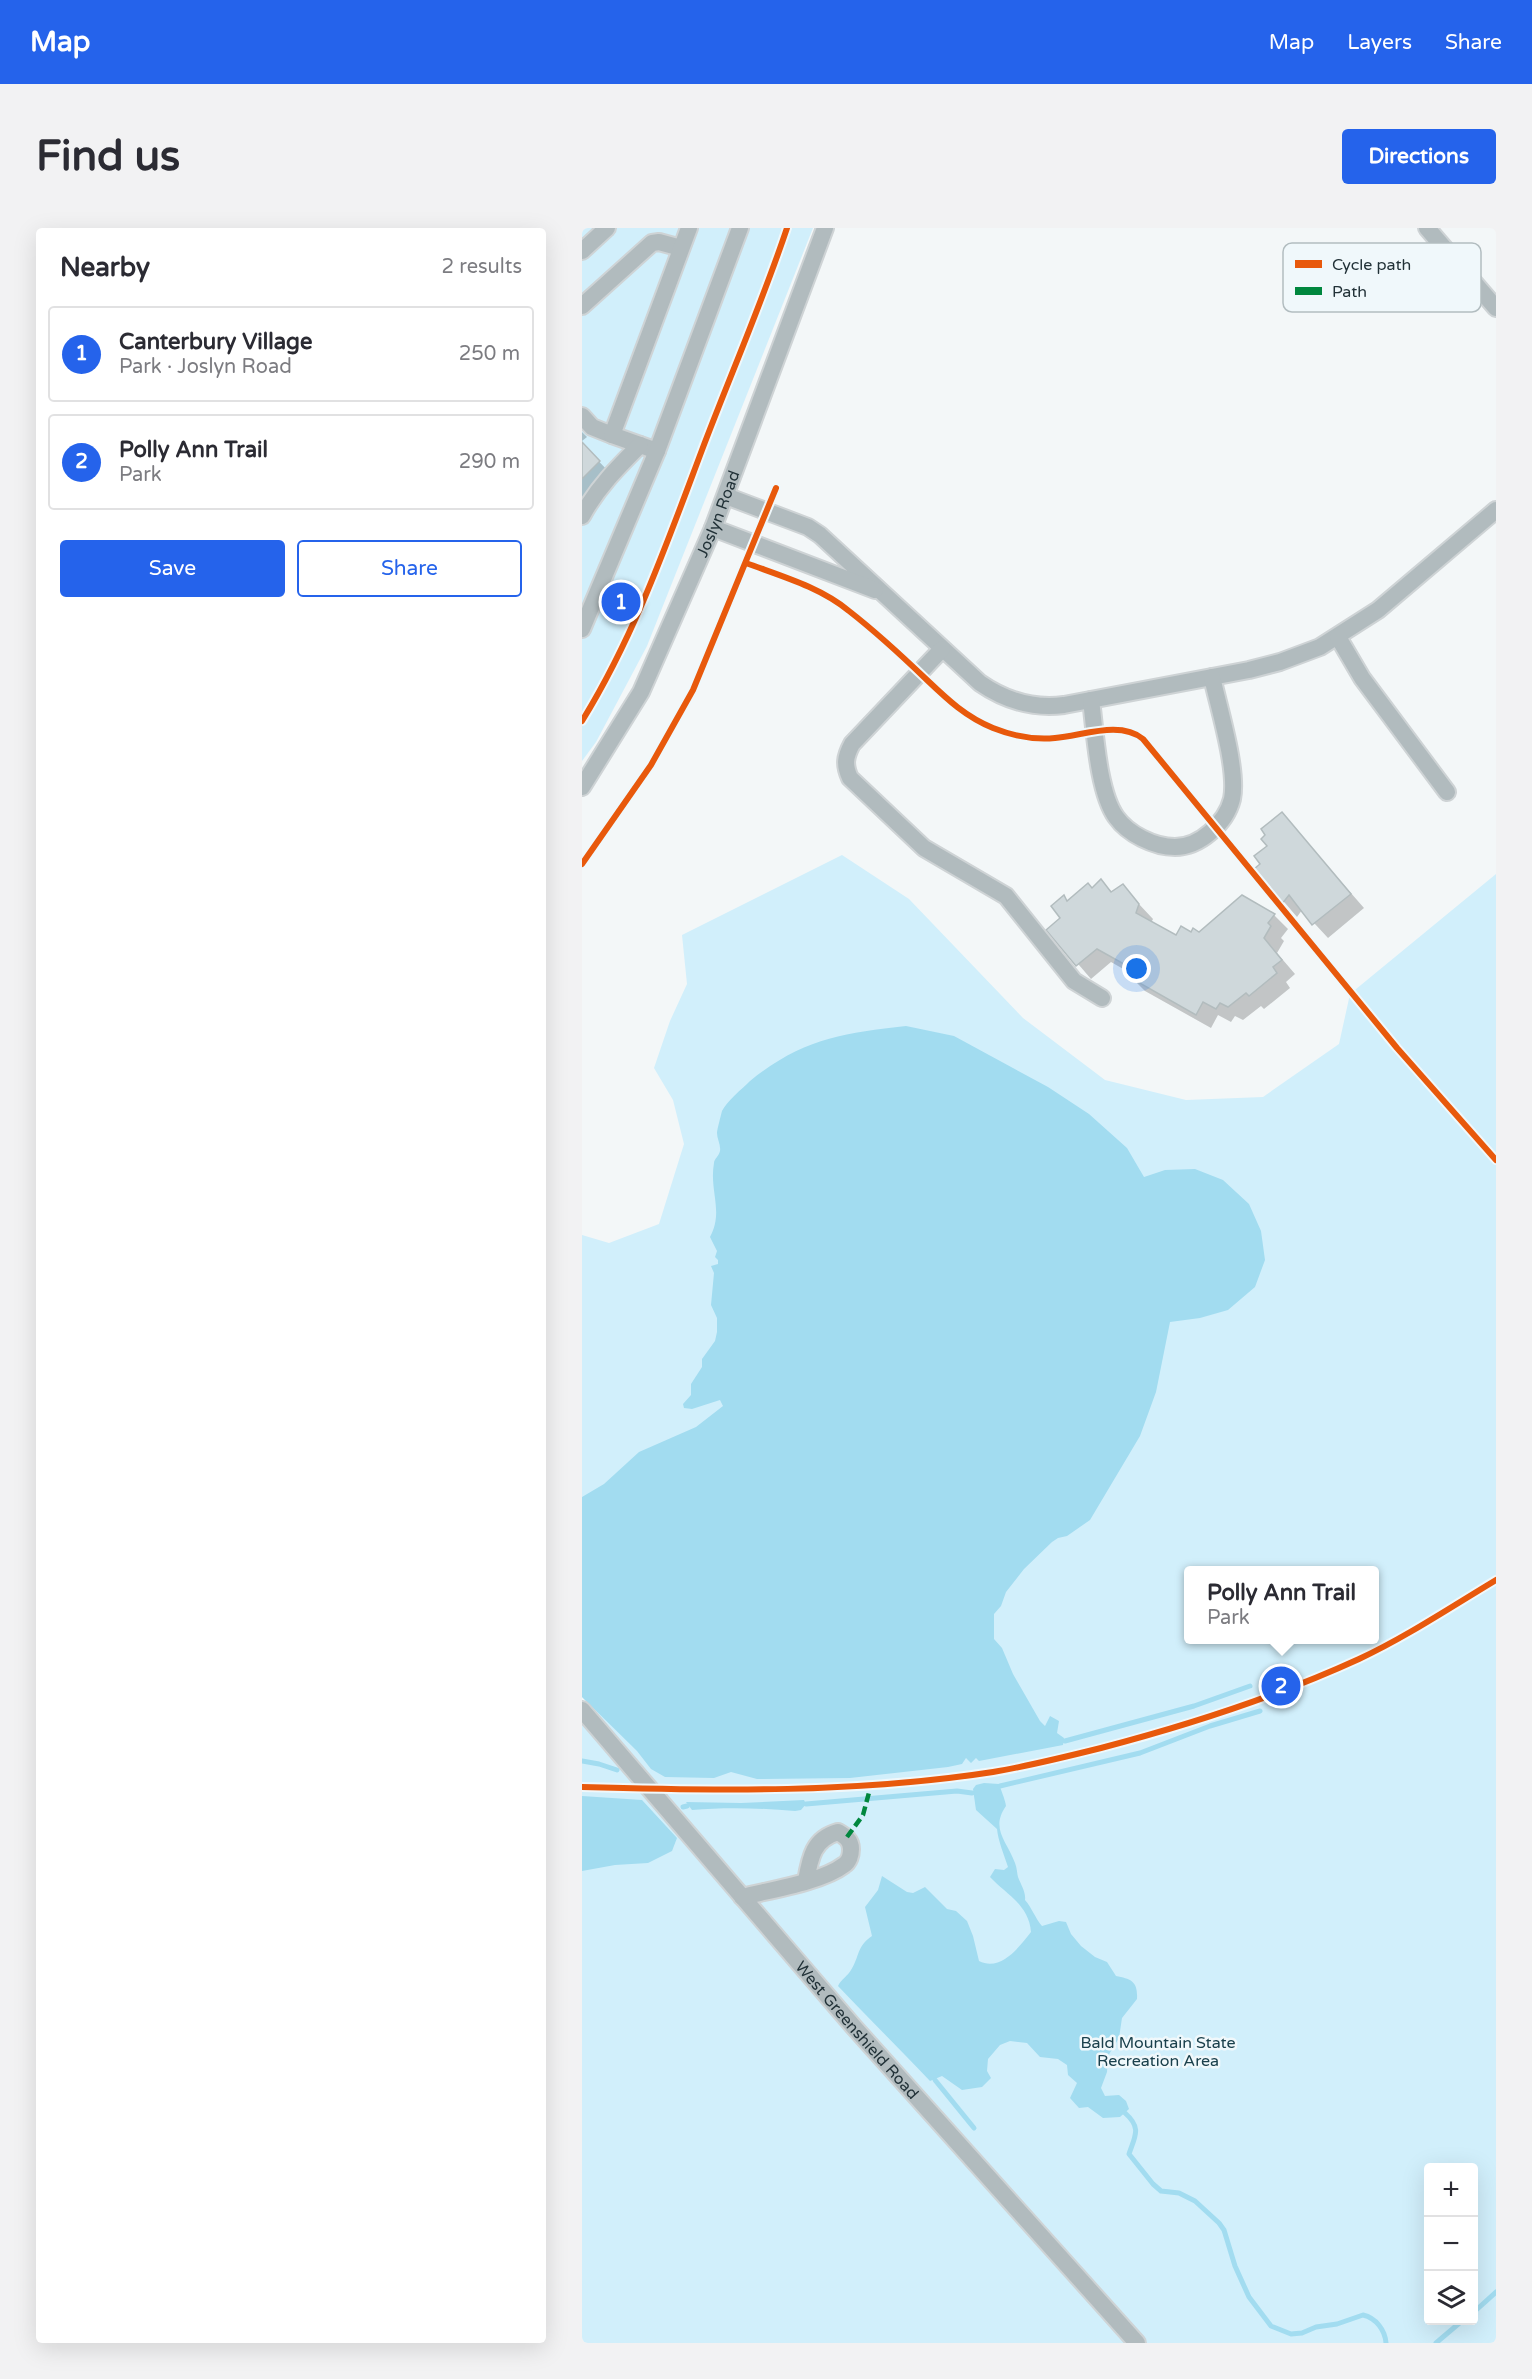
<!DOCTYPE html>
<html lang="en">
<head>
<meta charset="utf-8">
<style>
	body { margin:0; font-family:"Varela Round",sans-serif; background:#f2f2f3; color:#2b2b33 }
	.controls { position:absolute; right:18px; bottom:18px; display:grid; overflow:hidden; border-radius:6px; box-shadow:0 6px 24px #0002 }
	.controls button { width:54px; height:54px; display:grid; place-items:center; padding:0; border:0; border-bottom:2px solid #e1e1e2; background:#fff; color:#2b2b33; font:30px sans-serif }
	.you { position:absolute; left:555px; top:741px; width:21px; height:21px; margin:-15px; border:4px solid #fff; border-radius:50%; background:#1a73e8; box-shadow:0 0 0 9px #1a73e833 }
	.badge { display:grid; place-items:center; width:39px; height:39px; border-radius:50%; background:#2563eb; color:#fff; font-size:20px; font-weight:700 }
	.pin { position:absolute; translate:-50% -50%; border:3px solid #fff; box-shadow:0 2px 6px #0006 }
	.popup { position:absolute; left:602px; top:1338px; width:195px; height:78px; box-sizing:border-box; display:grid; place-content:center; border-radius:6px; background:#fff; filter:drop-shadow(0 2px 4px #0005); font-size:20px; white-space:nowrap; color:#7c7c81 }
	.popup b { font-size:22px; color:#2b2b33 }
	.popup::after { content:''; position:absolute; left:50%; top:100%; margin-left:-12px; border:12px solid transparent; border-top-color:#fff }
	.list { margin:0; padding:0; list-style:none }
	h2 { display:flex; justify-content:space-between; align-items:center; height:78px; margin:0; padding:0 24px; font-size:26px }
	h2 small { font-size:20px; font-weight:400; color:#7c7c81 }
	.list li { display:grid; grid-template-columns:39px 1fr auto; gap:18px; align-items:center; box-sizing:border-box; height:96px; margin:0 12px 12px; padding:0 12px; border:2px solid #e1e1e2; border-radius:6px }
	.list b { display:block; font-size:22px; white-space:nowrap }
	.list p { margin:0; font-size:20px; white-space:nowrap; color:#7c7c81 }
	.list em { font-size:20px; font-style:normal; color:#7c7c81 }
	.actions { display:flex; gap:12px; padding:18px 24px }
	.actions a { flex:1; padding:14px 0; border:2px solid #2563eb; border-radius:6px; text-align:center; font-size:21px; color:#2563eb }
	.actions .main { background:#2563eb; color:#fff }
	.icon { flex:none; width:33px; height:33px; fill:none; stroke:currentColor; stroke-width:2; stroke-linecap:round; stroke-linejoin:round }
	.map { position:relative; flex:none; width:914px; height:2115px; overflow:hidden; border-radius:6px }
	header { display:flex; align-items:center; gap:36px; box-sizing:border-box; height:84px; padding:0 30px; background:#2563eb; color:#fff }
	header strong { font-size:28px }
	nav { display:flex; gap:33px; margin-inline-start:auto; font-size:21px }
	.intro { display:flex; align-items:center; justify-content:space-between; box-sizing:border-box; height:144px; padding:0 36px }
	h1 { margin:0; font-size:42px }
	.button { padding:15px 27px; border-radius:6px; background:#2563eb; color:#fff; font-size:21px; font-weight:700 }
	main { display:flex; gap:36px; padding:0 36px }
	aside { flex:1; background:#fff; border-radius:6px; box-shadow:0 6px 24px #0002 }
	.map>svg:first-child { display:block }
</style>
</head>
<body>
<header>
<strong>Map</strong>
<nav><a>Map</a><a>Layers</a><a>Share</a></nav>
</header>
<div class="intro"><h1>Find us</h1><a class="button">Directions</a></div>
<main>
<aside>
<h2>Nearby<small>2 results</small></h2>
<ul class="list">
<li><span class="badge">1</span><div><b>Canterbury Village</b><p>Park · Joslyn Road</p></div><em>250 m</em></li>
<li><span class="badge">2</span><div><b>Polly Ann Trail</b><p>Park</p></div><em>290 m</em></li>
</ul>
<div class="actions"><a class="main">Save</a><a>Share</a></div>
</aside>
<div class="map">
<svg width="914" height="2115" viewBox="0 0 914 2115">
	<rect width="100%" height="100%" fill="#f3f7f8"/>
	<!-- green -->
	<g fill="#d1effb" fill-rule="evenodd">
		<path d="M0,0h231l-166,418 -51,96 -14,19z"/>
		<path d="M260,627l67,44 114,119 82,62 81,20 77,-3 76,-53 11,-50 146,-120v1469h-914v-621l38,44 23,1 -61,-70v-462l27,8 50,-19 25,-80 -11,-44 -19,-32 16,-47 17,-37 -5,-49zM606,1342h186v70h-186zM846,1940h46v152h-46z"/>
	</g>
	<!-- water -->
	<g fill="#a2dcf0">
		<path d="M324,798l48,10 94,51 41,27 38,34 17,29 21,-7 30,-1 28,11 26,24 12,27 4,29 -10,27 -27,23 -28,8 -30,4 -14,70 -16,44 -50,84 -23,16 -9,2 -6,4 -28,27 -18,23 -5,14 -7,8v25l8,9 11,26 27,47 5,5 5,-10 9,5 -2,12 7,5 -1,7 -84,16 -3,-3 -5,5 -5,-5 -4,6 -14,3 -98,11 -93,1 -26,-7 -17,6 -49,-1 -14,-8 -14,-18 -55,-54v-200l22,-13 35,-32 57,-25 27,-21 -3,-6 -28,9 -8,-1 -1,-4 8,-9v-11l11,-17v-8l13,-18 2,-9v-14l-6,-13 3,-32 -3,-7 7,-2v-4l-3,-3 2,-6 -7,-14c14,-26 -1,-46 4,-74 0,-4 5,-7 6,-12 1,-6 -3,-12 -3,-18 0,-3 4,-18 5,-22 5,-10 20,-22 28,-30 52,-42 92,-48 156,-55z"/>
		<path d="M402,1555l15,1c1,3 7,18 7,22 -16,23 1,35 9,57 2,5 2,10 3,14 3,8 8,15 7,23 7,8 10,18 17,26l17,-5 7,1 5,12 10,12 14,11 12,5 9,14c15,3 22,5 21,23l-15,19 -3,20 -11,18 -1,16 -6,16 4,8 14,-1 7,6 3,8 -9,8 -17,1 -15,-11 -9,1 -9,-10 7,-15 -9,-8 -1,-10 -9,-6 -18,-2 -13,-14 -17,-2 -10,4 -12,14 -1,12 4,7 -9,9 -20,3 -20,-14 -12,5c-30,-32 -62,-63 -92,-95 3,-7 10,-10 13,-16 9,-14 5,-23 21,-34l-7,-29 13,-17 4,-14 25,16 6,1 12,-6 22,22 9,2 11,10 6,15 6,25c22,11 40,-14 52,-29 -2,-27 -24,-37 -41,-55l5,-8 9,1 4,-3c-4,-12 -10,-27 -11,-38l-21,-19 -3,-21 3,-4z"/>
		<path d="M0,1568l60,4 35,38 -5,13 -24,12 -33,2 -33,6z"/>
		<path d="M222,1572l2,4 -5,6 -6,1c-34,-3 -70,-4 -103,-1l-6,-8 55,1z"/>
	</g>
	<!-- shadow -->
	<g fill="#0003">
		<path d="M0,204l5,5 -5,4z"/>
		<path d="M0,216l30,31 -30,28z"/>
		<path d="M700,586l82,94 -36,30 -26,-28 -5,7 -41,-48 6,-5z"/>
		<path d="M519,653l12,12 9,-7 31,33 -2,4 26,14 97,-22 14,14 -7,9 3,3 -7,12 18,21 -9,8 4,6 -26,21 -3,-3 -18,14 -8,-4 -4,6 -13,-7 -7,13 -66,-37 -14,-14 1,-3 -21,-12 -20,17 -42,-49 14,-12 1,-21 4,5 24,-12z"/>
	</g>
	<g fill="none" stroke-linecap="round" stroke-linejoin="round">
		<!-- stream -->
		<g stroke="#a2dcf0" stroke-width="5">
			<path d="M483,1513l129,-35 56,-20"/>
			<path d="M0,1533l17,3 18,6"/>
			<path d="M418,1558l140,-33 70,-27 50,-15"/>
			<path d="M224,1576l151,-13 15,2"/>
			<path d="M101,1579l4,-1"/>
			<path d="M353,1852l39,48"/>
			<path d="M543,1885c17,15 10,23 4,41l24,30 8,7 18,2 16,8 24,22 5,7 11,36 14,31 22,29 20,8 11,-1 14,-6 21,-3 26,-9c13,3 22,15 23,28"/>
			<path d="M892,2084l22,-20"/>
			<path d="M854,2115l27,-23"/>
		</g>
	</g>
	<!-- building -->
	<g fill="#cfd8db" stroke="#b2bcbe" stroke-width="1.5">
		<path d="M0,214l18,19 -18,18z"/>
		<path d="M700,584l69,82 -39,31 -23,-30 -7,9 -28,-35 6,-5 -6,-8 13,-10 -6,-7 4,-4 -4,-6z"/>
		<path d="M519,651l10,13 12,-8 16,20 -3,9 40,22 5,-9 10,6 2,-4 6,4 43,-37 33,19 -7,9 3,3 -7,12 18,22 -9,7 4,6 -28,23 -3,-3 -18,14 -8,-4 -4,6 -13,-7 -7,13 -67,-38 4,-8 -36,-20 -21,17 -30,-36 14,-12 -9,-12 13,-11 3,6 21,-18 4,5z"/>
	</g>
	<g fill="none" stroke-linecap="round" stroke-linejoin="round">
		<defs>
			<g id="minor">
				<path d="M845,0l69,80"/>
				<path d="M0,23l25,-23"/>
				<path d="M0,78l70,-63 7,-1 22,6"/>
				<path d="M0,188l10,11 20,8"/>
				<path d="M75,223l-45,-16 77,-207"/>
				<path d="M144,268l82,31 12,8 160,148c26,18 53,26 84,22l185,-35 31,-8 40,-15 58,-37 118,-100"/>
				<path d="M0,288c15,-28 36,-49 58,-71"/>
				<path d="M131,300l162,62"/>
				<path d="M0,401l75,-178 83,-223"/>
				<path d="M756,409l24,41 85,114"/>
				<path d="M360,421l-90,95c-7,13 -8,21 -2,34l74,70 82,48 68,85 28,17"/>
				<path d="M509,472c4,31 7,92 25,117 12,17 38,30 59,30 25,0 51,-24 57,-48 6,-29 -13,-90 -20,-122"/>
				<path id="s1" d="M0,559l59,-95 72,-164 112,-300"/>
				<path id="s2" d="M0,1482l271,316 284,317"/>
				<path d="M160,1669c28,-7 80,-15 102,-32 5,-3 7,-10 7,-16 0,-9 -6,-13 -13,-17 -25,7 -28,26 -32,49"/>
			</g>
		</defs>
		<!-- minor casing -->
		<use href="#minor" stroke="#ced3d5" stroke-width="20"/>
		<!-- minor -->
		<use href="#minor" stroke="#b1bbbe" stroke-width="16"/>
		<!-- quiet -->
		<path stroke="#00873e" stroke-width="4.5" stroke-dasharray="9 4.5" stroke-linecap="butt" d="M265,1609l16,-22 8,-30"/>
		<defs>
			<g id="cycleway">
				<path d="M164,335c35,13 74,24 103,48 27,21 53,45 78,69 21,20 39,37 66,48 20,8 41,12 62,10 27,-2 65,-18 88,1l254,309 99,112"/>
				<path d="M0,493c52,-84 85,-178 120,-271 28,-74 60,-147 85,-222"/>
				<path d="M0,636l69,-99 42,-75 83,-202"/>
				<path d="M0,1559c137,4 275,6 411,-15 36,-6 72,-15 108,-24 88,-23 175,-51 258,-89 47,-22 92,-52 137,-79"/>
			</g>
		</defs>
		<!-- cycleway casing -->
		<use href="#cycleway" stroke="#f0f8fb" stroke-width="10"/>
		<!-- cycleway -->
		<use href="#cycleway" stroke="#e8590c" stroke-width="6"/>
	</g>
	<g text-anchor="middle" stroke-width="5" stroke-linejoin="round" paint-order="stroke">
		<!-- street labels -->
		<g font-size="16" fill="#223238" stroke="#f0f8fb">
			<text dy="6" stroke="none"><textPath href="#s1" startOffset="306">Joslyn Road</textPath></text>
			<text dy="6" stroke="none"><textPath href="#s2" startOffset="422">West Greenshield Road</textPath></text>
		</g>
		<!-- park labels -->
		<g font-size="16" fill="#1a404c" stroke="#f0f8fb">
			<text x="576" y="1820">Bald Mountain State<tspan x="576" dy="18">Recreation Area</tspan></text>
		</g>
	</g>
	<!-- legend -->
	<rect x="701" y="15" width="198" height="69" rx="9" fill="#f0f8fb" stroke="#b2bdc0" stroke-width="1.5"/>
	<rect x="713" y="32" width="27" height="8" fill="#e8590c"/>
	<rect x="713" y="59" width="27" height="8" fill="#00873e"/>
	<g font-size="16" fill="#223238">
		<text x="750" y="42">Cycle path</text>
		<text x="750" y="69">Path</text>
	</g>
</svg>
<div class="controls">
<button>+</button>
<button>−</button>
<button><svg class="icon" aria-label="layers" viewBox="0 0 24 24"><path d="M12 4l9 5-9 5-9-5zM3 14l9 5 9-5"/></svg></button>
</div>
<div class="you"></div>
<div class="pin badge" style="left:39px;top:374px">1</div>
<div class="pin badge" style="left:699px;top:1458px">2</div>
<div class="popup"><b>Polly Ann Trail</b>Park</div>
</div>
</main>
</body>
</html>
